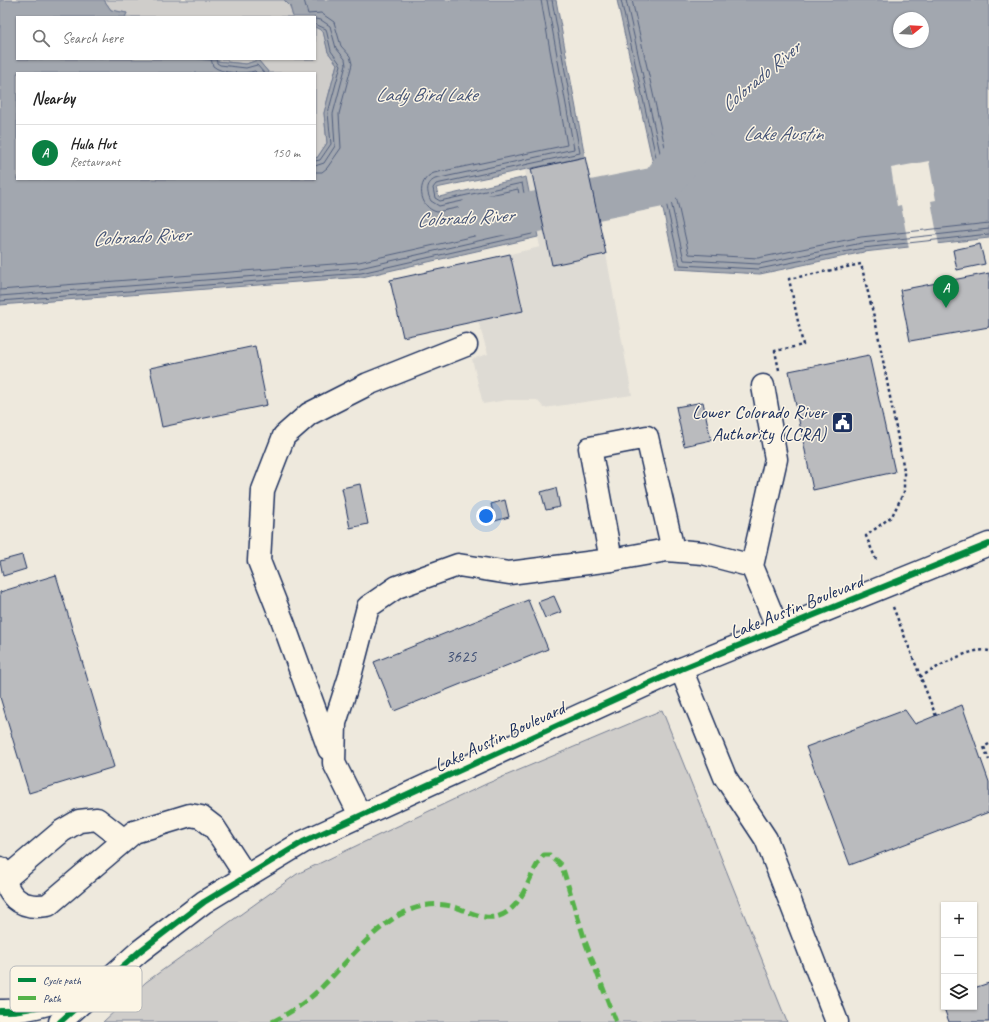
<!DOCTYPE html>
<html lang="en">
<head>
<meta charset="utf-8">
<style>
	body { margin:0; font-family:Caveat,sans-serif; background:#f2f2f2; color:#222 }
	.controls { position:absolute; right:12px; bottom:12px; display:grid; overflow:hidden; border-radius:0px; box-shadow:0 1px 3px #0004 }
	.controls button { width:36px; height:36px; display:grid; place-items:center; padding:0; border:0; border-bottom:1px solid #e0e0e0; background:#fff; color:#222; font:20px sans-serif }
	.compass { position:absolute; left:893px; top:12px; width:36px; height:36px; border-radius:50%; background:#fff; box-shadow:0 1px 3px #0004; rotate:72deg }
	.you { position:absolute; left:486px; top:516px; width:14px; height:14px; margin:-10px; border:3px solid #fff; border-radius:50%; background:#1a73e8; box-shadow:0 0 0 6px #1a73e833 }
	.badge { display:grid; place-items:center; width:26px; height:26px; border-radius:50%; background:#0b8043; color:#fff; font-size:13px; font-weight:700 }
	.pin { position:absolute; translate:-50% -33px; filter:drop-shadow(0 1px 2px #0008) }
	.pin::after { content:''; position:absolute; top:21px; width:14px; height:12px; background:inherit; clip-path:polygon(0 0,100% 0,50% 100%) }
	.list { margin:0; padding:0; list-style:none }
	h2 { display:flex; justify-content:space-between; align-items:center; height:52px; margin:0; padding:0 16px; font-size:17px }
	h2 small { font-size:13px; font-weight:400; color:#767676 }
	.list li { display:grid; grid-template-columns:26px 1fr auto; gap:12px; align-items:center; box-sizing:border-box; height:56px; padding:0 16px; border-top:1px solid #e0e0e0 }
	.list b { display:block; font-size:15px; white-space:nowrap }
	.list p { margin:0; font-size:13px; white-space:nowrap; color:#767676 }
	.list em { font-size:13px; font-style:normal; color:#767676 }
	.icon { flex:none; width:22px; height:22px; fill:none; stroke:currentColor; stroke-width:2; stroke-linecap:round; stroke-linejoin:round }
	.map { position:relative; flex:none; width:989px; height:1022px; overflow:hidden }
	.search { position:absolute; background:#fff; box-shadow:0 1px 3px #0004; left:16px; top:16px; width:300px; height:44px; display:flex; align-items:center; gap:10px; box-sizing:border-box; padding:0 14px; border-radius:0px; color:#767676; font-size:15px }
	.panel { position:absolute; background:#fff; box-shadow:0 1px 3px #0004; left:16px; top:72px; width:300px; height:108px; border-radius:0px }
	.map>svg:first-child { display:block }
</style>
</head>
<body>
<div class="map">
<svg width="989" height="1022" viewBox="0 0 989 1022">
	<rect width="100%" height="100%" fill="#eee9dd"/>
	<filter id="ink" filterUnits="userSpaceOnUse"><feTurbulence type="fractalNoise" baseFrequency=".025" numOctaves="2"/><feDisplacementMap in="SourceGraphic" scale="8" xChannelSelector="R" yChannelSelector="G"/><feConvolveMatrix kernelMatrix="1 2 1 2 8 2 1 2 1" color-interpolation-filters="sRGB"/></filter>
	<g filter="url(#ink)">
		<!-- built -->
		<path fill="#dedbd4" d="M585,157l21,97 26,141 -88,13 -7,-8h-30l-24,4 -11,-45 16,-5 -10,-33 45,-10 -13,-57 30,-7 -15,-77z"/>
		<!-- green -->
		<g fill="#cfcdca" stroke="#757e94">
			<path d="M104,0h180l6,6 3,11h-168l2,-4 -16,-3z"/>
			<path d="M315,27l8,4 5,21 9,12 -13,49 3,30 -10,15 -2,-1v-84h-46l-11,-13 -12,4 -49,-5h118z"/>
			<path d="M662,710l125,312h-684l43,-40 151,-108 189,-90z"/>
		</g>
		<!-- water -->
		<g fill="#a2a7af" stroke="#6c778f" fill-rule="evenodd">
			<path d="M0,0h104l7,10 16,3 -2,4h-108v42h180l49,5 12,-4 11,13h-252v106h298v-22l2,1 10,-15 -3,-30 13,-49 -9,-12 -5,-21 -8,-4v-10h-22l-3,-11 -6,-6h272l29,157 -149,31 3,9 87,-20 12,60 -176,40 -362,28z"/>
			<path d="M617,0h372v238l-125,14 -104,22 -84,-5zM899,18h24v24h-24z"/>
		</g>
		<!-- pier -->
		<path fill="#eee9dd" d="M929,161l7,39 -5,1 8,44 -30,4 -8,-44 -4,1 -6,-38z"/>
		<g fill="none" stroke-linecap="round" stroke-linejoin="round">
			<!-- shore -->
			<g stroke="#515f7e" stroke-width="1">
				<path d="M304,0l4,14 13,-1 13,9 7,24 9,10 2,8 -13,50 2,34 -14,20 -5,4h-7"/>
				<path d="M621,0l59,265 79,4 104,-21 126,-14"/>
				<path d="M626,0l58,260 75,4 103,-21 127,-14"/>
				<path d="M632,0l57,254 69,4 103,-21 128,-14"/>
				<path d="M315,19l6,1 9,6 6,22 9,11 1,6 -13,49 2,32 -11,17 -9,3"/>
				<path d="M315,24l11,5 5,22 10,14 -13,48 3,31 -11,16 -5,1"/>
				<path d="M211,59l2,7c9,8 31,8 42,5l2,2"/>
				<path d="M216,59l1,4 3,2 26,3 11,-3 7,8"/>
				<path d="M0,290l359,-28 160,-36 -5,-30 -77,16c-18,-4 -22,-32 -3,-39l133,-28 -26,-145"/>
				<path d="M0,296l360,-28 166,-38 -8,-41 -79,17 -8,-5c-4,-8 -6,-17 4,-22l139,-30 -27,-149"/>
				<path d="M0,301l361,-28 171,-39 -10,-51 -82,18 -5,-3 -2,-10 3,-4 144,-31 -28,-153"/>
			</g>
			<!-- river -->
			<path stroke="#a2a7af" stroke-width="41" d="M477,216l53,-3 129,-26 34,-44"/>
		</g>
		<!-- building -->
		<g fill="#babbbe" stroke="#1b2f5e">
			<path d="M585,157l21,97 -54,11 -21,-96z"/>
			<path d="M980,244l5,20 -28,6 -4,-20z"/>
			<path d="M510,254l13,57 -120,26 -13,-57z"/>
			<path d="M989,273v54l-79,14 -10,-51z"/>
			<path d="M255,346l12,59 -105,22 -12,-59z"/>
			<path d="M869,355l26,117 -82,18 -24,-119z"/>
			<path d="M703,402l8,38 -27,6 -8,-39z"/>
			<path d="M360,484l8,40 -18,4 -8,-40z"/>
			<path d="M556,488l4,19 -14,3 -5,-18z"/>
			<path d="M505,500l4,17 -14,4 -4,-17z"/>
			<path d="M22,555l4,14 -23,7 -3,-15z"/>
			<path d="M56,575l58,192 -85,26 -29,-96v-105z"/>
			<path d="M554,596l7,16 -16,6 -7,-16z"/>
			<path d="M528,600l20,49 -154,62 -20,-49z"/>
			<path d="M962,705l27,77v30l-139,53 -44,-118 99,-37 10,14z"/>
			<path d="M989,983v39h-40l-8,-22 3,-1v8h30v-19z"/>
		</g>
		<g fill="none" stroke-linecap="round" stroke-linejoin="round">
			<defs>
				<g id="minor">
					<path d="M763,386l13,73 -24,107 26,63"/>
					<path d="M611,560l-21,-112 57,-11 26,113"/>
					<path d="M681,669l44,108 41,62 71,183"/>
					<path d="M329,749l-46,-127 -24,-61 4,-71 21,-54 25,-22 59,-30 98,-39"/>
					<path d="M360,815l-26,-52 1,-40 15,-47 18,-69 29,-20 61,-22 51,8 102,-13 56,-10 36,3 49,13"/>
					<path d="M0,868c8,27 17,42 48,37l86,-73 56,-17 11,2 13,10 32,49"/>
					<path d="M4,880l58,-49 17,-10 18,-2 27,21"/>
					<path d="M0,1011c32,1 61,-11 90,-23"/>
					<path d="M60,1022l80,-71 64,-49 99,-60 378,-173 308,-125"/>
				</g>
			</defs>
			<!-- minor casing -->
			<use href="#minor" stroke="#1b2f5e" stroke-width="25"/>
			<!-- path -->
			<g stroke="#1b2f5e" stroke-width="2.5" stroke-dasharray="3 3" stroke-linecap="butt">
				<path d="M779,370l-4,-19 28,-6 -14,-66 72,-15 16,65 27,141v22l-12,24 -26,20 11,26"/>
				<path d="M893,607l43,109"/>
				<path d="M920,677c16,-9 51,-31 69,-26"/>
				<path d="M989,744l-5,3 5,13"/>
			</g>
			<!-- minor -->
			<use href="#minor" stroke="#fcf5e5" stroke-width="22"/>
			<!-- quiet -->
			<path stroke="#55b248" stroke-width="5" stroke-dasharray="10 5" stroke-linecap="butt" d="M272,1022c18,-9 35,-20 50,-35 24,-24 47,-54 77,-72 15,-8 30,-12 46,-10 24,3 45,25 68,2 14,-14 18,-37 31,-52h6l12,11 24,78 30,78"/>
			<defs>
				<g id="cycleway">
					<path d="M0,1011c35,1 66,-13 98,-27"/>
					<path d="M60,1022l80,-71 64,-49 99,-60 378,-173 308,-125"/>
				</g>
			</defs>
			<!-- cycleway casing -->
			<use href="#cycleway" stroke="#fcf5e5" stroke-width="8"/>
			<!-- cycleway -->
			<use href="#cycleway" stroke="#00873e" stroke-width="6"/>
		</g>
	</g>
	<!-- icons -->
	<defs>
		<symbol id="civic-square" viewBox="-11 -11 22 22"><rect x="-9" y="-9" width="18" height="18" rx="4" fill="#1b2f5e" stroke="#fcf5e5"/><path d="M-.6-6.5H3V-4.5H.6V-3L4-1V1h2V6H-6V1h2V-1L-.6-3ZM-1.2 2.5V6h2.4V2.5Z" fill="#fff"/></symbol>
	</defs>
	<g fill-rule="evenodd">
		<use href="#civic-square" x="830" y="410" width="25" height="25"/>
	</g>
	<g text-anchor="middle" stroke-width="3" stroke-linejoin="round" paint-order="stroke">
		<!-- number labels -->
		<g font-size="17" fill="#435276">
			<text x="461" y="662">3625</text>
		</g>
		<!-- poi labels -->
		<g font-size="19" fill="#1b2f5e" stroke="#fcf5e5" text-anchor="end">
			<text x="826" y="418">Lower Colorado River<tspan x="826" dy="22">Authority (LCRA)</tspan></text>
		</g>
		<!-- street labels -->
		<g font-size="19" fill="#1b2f5e" stroke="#fcf5e5">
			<text transform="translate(796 606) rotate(-22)" y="7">Lake Austin Boulevard</text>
			<text transform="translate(499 736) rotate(-25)" y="7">Lake Austin Boulevard</text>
		</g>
		<!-- water labels -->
		<g font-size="20" font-style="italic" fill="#445376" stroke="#fcf5e5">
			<text transform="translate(760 76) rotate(-40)" y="7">Colorado River</text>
			<text x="426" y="101">Lady Bird Lake</text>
			<text x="783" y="140">Lake Austin</text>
			<text transform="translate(465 217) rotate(-3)" y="7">Colorado River</text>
			<text transform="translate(141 236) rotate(-3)" y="7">Colorado River</text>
		</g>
	</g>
	<!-- legend -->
	<rect x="10" y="966" width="132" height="46" rx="6" fill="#fcf5e5" stroke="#b8babc" stroke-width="1"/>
	<rect x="18" y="978" width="18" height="4" fill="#00873e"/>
	<rect x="18" y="996" width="18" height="4" fill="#55b248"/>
	<g font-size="11" fill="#1b2f5e">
		<text x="43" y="984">Cycle path</text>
		<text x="43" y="1002">Path</text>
	</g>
</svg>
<div class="controls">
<button>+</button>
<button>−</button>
<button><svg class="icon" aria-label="layers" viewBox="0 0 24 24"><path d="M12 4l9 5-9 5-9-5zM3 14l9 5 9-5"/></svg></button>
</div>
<svg class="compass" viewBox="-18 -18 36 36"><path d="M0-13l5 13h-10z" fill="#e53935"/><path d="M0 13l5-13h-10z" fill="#767676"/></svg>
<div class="you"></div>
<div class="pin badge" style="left:946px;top:308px">A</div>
<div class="search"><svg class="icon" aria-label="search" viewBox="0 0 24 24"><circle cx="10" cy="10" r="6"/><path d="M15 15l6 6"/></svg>Search here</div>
<section class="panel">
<h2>Nearby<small></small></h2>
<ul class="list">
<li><span class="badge">A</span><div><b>Hula Hut</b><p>Restaurant</p></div><em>150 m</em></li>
</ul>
</section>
</div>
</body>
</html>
